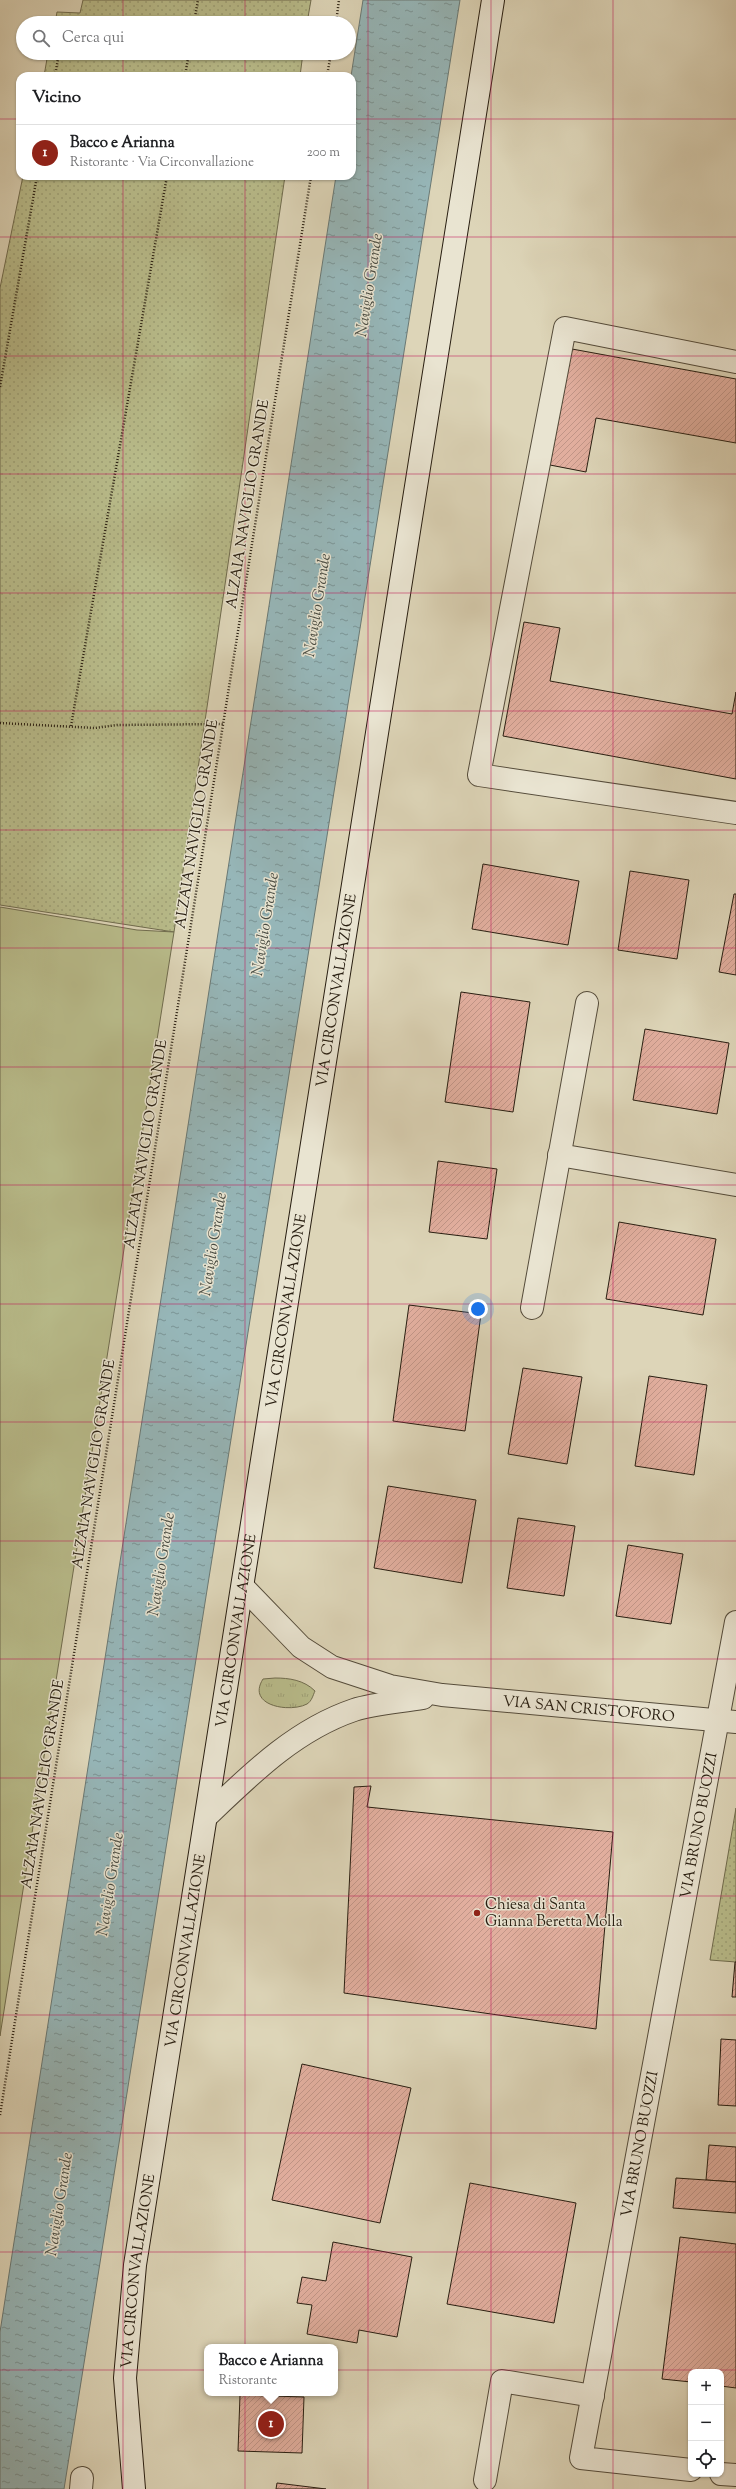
<!DOCTYPE html>
<html lang="it">
<head>
<meta charset="utf-8">
<style>
	body { margin:0; font-family:"Sorts Mill Goudy",serif; background:#f6f6f6; color:#202124 }
	.controls { position:absolute; right:12px; bottom:12px; display:grid; overflow:hidden; border-radius:8px; box-shadow:0 1px 3px #0004 }
	.controls button { width:36px; height:36px; display:grid; place-items:center; padding:0; border:0; border-bottom:1px solid #e0e0e0; background:#fff; color:#202124; font:20px sans-serif }
	.you { position:absolute; left:478px; top:1309px; width:14px; height:14px; margin:-10px; border:3px solid #fff; border-radius:50%; background:#1a73e8; box-shadow:0 0 0 6px #1a73e833 }
	.badge { display:grid; place-items:center; width:26px; height:26px; border-radius:50%; background:#8f2418; color:#fff; font-size:13px; font-weight:700 }
	.pin { position:absolute; translate:-50% -50%; border:2px solid #fff; box-shadow:0 1px 4px #0006 }
	.popup { position:absolute; left:204px; top:2344px; width:134px; height:52px; box-sizing:border-box; display:grid; place-content:center; border-radius:8px; background:#fff; filter:drop-shadow(0 1px 3px #0005); font-size:13px; white-space:nowrap; color:#757577 }
	.popup b { font-size:15px; color:#202124 }
	.popup::after { content:''; position:absolute; left:50%; top:100%; margin-left:-8px; border:8px solid transparent; border-top-color:#fff }
	.list { margin:0; padding:0; list-style:none }
	h2 { display:flex; justify-content:space-between; align-items:center; height:52px; margin:0; padding:0 16px; font-size:17px }
	h2 small { font-size:13px; font-weight:400; color:#757577 }
	.list li { display:grid; grid-template-columns:26px 1fr auto; gap:12px; align-items:center; box-sizing:border-box; height:56px; padding:0 16px; border-top:1px solid #e0e0e0 }
	.list b { display:block; font-size:15px; white-space:nowrap }
	.list p { margin:0; font-size:13px; white-space:nowrap; color:#757577 }
	.list em { font-size:13px; font-style:normal; color:#757577 }
	.icon { flex:none; width:22px; height:22px; fill:none; stroke:currentColor; stroke-width:2; stroke-linecap:round; stroke-linejoin:round }
	.map { position:relative; flex:none; width:736px; height:2489px; overflow:hidden }
	.search { position:absolute; background:#fff; box-shadow:0 1px 3px #0004; left:16px; top:16px; width:340px; height:44px; display:flex; align-items:center; gap:10px; box-sizing:border-box; padding:0 14px; border-radius:22px; color:#757577; font-size:15px }
	.panel { position:absolute; background:#fff; box-shadow:0 1px 3px #0004; left:16px; top:72px; width:340px; height:108px; border-radius:12px }
	.map>svg:first-child { display:block }
</style>
</head>
<body>
<div class="map">
<svg width="736" height="2489" viewBox="0 0 736 2489">
	<defs>
		<pattern id="grass-tufts" width="24" height="20" patternUnits="userSpaceOnUse"><rect width="24" height="20" fill="#b8bb8a"/><path d="M3 7l-1-3M5 7V3M7 7l1-3M15 17l-1-3M17 17v-4M19 17l1-3" fill="none" stroke="#9ea076"/></pattern>
		<pattern id="park-dots" width="8" height="8" patternUnits="userSpaceOnUse"><rect width="8" height="8" fill="#b8bb8a"/><path d="M2 2h.1M6 6h.1" fill="none" stroke="#9ea076" stroke-width="1.8" stroke-linecap="round"/></pattern>
		<pattern id="water-ripples" width="26" height="14" patternUnits="userSpaceOnUse"><rect width="26" height="14" fill="#96b6b8"/><path d="M2 4q2-2 4 0t4 0M15 11q2-2 4 0t4 0" fill="none" stroke="#7a9394"/></pattern>
		<pattern id="building-hatch" width="6" height="6" patternUnits="userSpaceOnUse"><rect width="6" height="6" fill="#e1ae9e"/><path d="M-1 1l2-2M0 6l6-6M5 7l2-2" fill="none" stroke="#c19587"/></pattern>
	</defs>
	<rect width="100%" height="100%" fill="#ddd5b8"/>
	<filter id="stains"><feTurbulence type="fractalNoise" baseFrequency=".005" numOctaves="4"/><feColorMatrix values="0 0 0 0 .2 0 0 0 0 .09 0 0 0 0 .02 0 0 0 .5 -.17"/></filter>
	<radialGradient id="worn" r=".72"><stop offset=".6" stop-color="#630" stop-opacity="0"/><stop offset="1" stop-color="#630" stop-opacity=".3"/></radialGradient>
	<!-- grass -->
	<path fill="url(#grass-tufts)" stroke="#706c4e" d="M275,1678c14,0 29,2 40,13 -2,4 -3,10 -8,13 -17,9 -61,2 -44,-25z"/>
	<!-- park -->
	<g fill="url(#park-dots)" stroke="#706c4e">
		<path d="M83,0h228l-4,23h-252l2,-11 23,1z"/>
		<path d="M48,53h255l-3,23h-256z"/>
		<path d="M23,176h262l-111,756 -174,-27v-617z"/>
		<path d="M736,1808v154l-26,-2z"/>
	</g>
	<!-- pitch -->
	<path fill="#b8bb8a" stroke="#706c4e" d="M0,907l137,23 37,2 -174,1104z"/>
	<!-- water -->
	<path fill="url(#water-ripples)" stroke="#6a7975" d="M363,0h97l-396,2489h-64v-157l336,-2156h16l-1,-100z"/>
	<!-- building -->
	<g fill="url(#building-hatch)" stroke="#281e11">
		<path d="M572,349l164,30v64l-140,-25 -10,54 -36,-7z"/>
		<path d="M524,622l36,6 -10,53 182,33 4,-22v87l-233,-43z"/>
		<path d="M483,864l96,17 -11,64 -96,-16z"/>
		<path d="M630,871l59,9 -12,79 -59,-9z"/>
		<path d="M734,894h2v81l-17,-3z"/>
		<path d="M461,992l69,10 -17,110 -68,-10z"/>
		<path d="M645,1029l84,14 -12,71 -84,-14z"/>
		<path d="M438,1161l59,8 -10,70 -58,-7z"/>
		<path d="M619,1222l97,17 -13,76 -97,-16z"/>
		<path d="M409,1305l72,9 -16,117 -72,-10z"/>
		<path d="M523,1368l59,9 -15,87 -59,-10z"/>
		<path d="M649,1376l58,9 -13,90 -59,-9z"/>
		<path d="M388,1486l88,14 -14,83 -88,-15z"/>
		<path d="M518,1518l57,8 -11,70 -57,-8z"/>
		<path d="M628,1545l55,9 -12,70 -55,-8z"/>
		<path d="M371,1786l-4,21 246,25 -17,197 -252,-36 10,-206z"/>
		<path d="M735,1962h1v35h-4z"/>
		<path d="M721,2039l15,1v66l-18,-1z"/>
		<path d="M302,2064l109,24 -31,135 -108,-23z"/>
		<path d="M709,2145l27,2v35l-30,-2z"/>
		<path d="M676,2178l60,4v31l-63,-5z"/>
		<path d="M470,2183l106,20 -22,120 -107,-19z"/>
		<path d="M680,2237l56,7v144l-15,-2v-14h-30v10l-29,-3z"/>
		<path d="M333,2242l79,15 -15,80 -38,-7 -2,13 -50,-9 5,-29 -15,-2 5,-26 24,4z"/>
		<path d="M240,2395l64,2 -2,56 -64,-2z"/>
		<path d="M277,2483l49,6h-50z"/>
	</g>
	<g fill="none" stroke-linecap="round" stroke-linejoin="round">
		<defs>
			<g id="service">
				<path d="M736,362l-171,-34 -86,447 257,38"/>
				<path d="M485,2480l17,-99 91,15"/>
				<path d="M81,2489l1,-11"/>
			</g>
			<g id="minor">
				<path d="M559,1155l177,30"/>
				<path d="M532,1308l55,-305"/>
				<path id="s1" d="M244,1588l57,59 31,20 58,19 52,9 294,27"/>
				<path d="M207,1816c44,-42 88,-86 147,-106 22,-7 47,-8 69,-12"/>
				<path id="s2" d="M691,2470l-110,-12 155,-836"/>
				<path d="M721,2474l15,1"/>
			</g>
			<g id="secondary">
				<path id="s3" d="M134,2489l-9,-111 10,-113c121,-755 236,-1510 358,-2265"/>
			</g>
		</defs>
		<!-- service casing -->
		<use href="#service" stroke="#554c3b" stroke-width="24"/>
		<!-- minor casing -->
		<use href="#minor" stroke="#554c3b" stroke-width="24"/>
		<!-- secondary casing -->
		<use href="#secondary" stroke="#281e11" stroke-width="24"/>
		<!-- path -->
		<g stroke="#281e11" stroke-width="2.5" stroke-dasharray="1 2" stroke-linecap="butt">
			<path d="M64,23l1,-3"/>
			<path d="M194,23l4,-23"/>
			<path d="M336,23l3,-23"/>
			<path d="M55,76l4,-23"/>
			<path d="M185,76l4,-23"/>
			<path d="M327,76l4,-23"/>
			<path d="M0,387l37,-211"/>
			<path d="M0,723l95,5 22,-3 106,-1"/>
			<path d="M71,726l96,-550"/>
			<path d="M0,2115l311,-1939"/>
		</g>
		<!-- service -->
		<use href="#service" stroke="#e9e4d1" stroke-width="22"/>
		<!-- minor -->
		<use href="#minor" stroke="#e9e4d1" stroke-width="22"/>
		<!-- secondary -->
		<use href="#secondary" stroke="#e9e4d1" stroke-width="22"/>
	</g>
	<!-- grid -->
	<path fill="none" stroke="#c2185b" stroke-width="1" stroke-opacity="0.55" d="M123,0v23M245,0v23M368,0v2489M491,0v2489M613,0v2489M123,53v23M245,53v23M0,119h20M352,119h384M123,176v2313M245,176v2313M0,237h736M0,356h736M0,474h736M0,593h736M0,711h736M0,830h736M0,948h736M0,1067h736M0,1185h736M0,1304h736M0,1422h736M0,1541h736M0,1659h736M0,1778h736M0,1896h736M0,2015h736M0,2133h736M0,2252h736M0,2370h736"/>
	<!-- markers -->
	<circle fill="#8f2418" stroke="#e9e4d1" stroke-width="1.5" cx="477" cy="1913" r="4"/>
	<g text-anchor="middle" stroke-width="3" stroke-linejoin="round" paint-order="stroke">
		<!-- street labels -->
		<g font-size="15" fill="#281e11" stroke="#e9e4d1">
			<text transform="translate(247 504) rotate(-81)" y="5">ALZAIA NAVIGLIO GRANDE</text>
			<text transform="translate(196 824) rotate(-81)" y="5">ALZAIA NAVIGLIO GRANDE</text>
			<text dy="5" stroke="none"><textPath href="#s3" startOffset="1515">VIA CIRCONVALLAZIONE</textPath></text>
			<text transform="translate(145 1144) rotate(-81)" y="5">ALZAIA NAVIGLIO GRANDE</text>
			<text dy="5" stroke="none"><textPath href="#s3" startOffset="1191">VIA CIRCONVALLAZIONE</textPath></text>
			<text transform="translate(93 1464) rotate(-81)" y="5">ALZAIA NAVIGLIO GRANDE</text>
			<text dy="5" stroke="none"><textPath href="#s3" startOffset="867">VIA CIRCONVALLAZIONE</textPath></text>
			<text dy="5" stroke="none"><textPath href="#s1" startOffset="380">VIA SAN CRISTOFORO</textPath></text>
			<text transform="translate(42 1784) rotate(-81)" y="5">ALZAIA NAVIGLIO GRANDE</text>
			<text dy="5" stroke="none"><textPath href="#s2" startOffset="754">VIA BRUNO BUOZZI</textPath></text>
			<text dy="5" stroke="none"><textPath href="#s3" startOffset="543">VIA CIRCONVALLAZIONE</textPath></text>
			<text dy="5" stroke="none"><textPath href="#s2" startOffset="430">VIA BRUNO BUOZZI</textPath></text>
			<text dy="5" stroke="none"><textPath href="#s3" startOffset="219">VIA CIRCONVALLAZIONE</textPath></text>
		</g>
		<!-- poi labels -->
		<g font-size="15" fill="#281e11" stroke="#e9e4d1" text-anchor="start">
			<text x="485" y="1909">Chiesa di Santa<tspan x="485" dy="17">Gianna Beretta Molla</tspan></text>
		</g>
		<!-- water labels -->
		<g font-size="16" font-style="italic" fill="#494c43" stroke="#e9e4d1">
			<text transform="translate(368 285) rotate(-81)" y="6">Naviglio Grande</text>
			<text transform="translate(316 605) rotate(-81)" y="6">Naviglio Grande</text>
			<text transform="translate(264 924) rotate(-81)" y="6">Naviglio Grande</text>
			<text transform="translate(212 1244) rotate(-81)" y="6">Naviglio Grande</text>
			<text transform="translate(160 1564) rotate(-81)" y="6">Naviglio Grande</text>
			<text transform="translate(109 1884) rotate(-81)" y="6">Naviglio Grande</text>
			<text transform="translate(58 2204) rotate(-81)" y="6">Naviglio Grande</text>
		</g>
	</g>
	<rect width="100%" height="100%" filter="url(#stains)"/>
	<rect width="100%" height="100%" fill="url(#worn)"/>
</svg>
<div class="controls">
<button>+</button>
<button>−</button>
<button><svg class="icon" aria-label="locate" viewBox="0 0 24 24"><circle cx="12" cy="12" r="6"/><path d="M12 2v4M12 18v4M2 12h4M18 12h4"/></svg></button>
</div>
<div class="you"></div>
<div class="pin badge" style="left:271px;top:2424px">1</div>
<div class="popup"><b>Bacco e Arianna</b>Ristorante</div>
<div class="search"><svg class="icon" aria-label="search" viewBox="0 0 24 24"><circle cx="10" cy="10" r="6"/><path d="M15 15l6 6"/></svg>Cerca qui</div>
<section class="panel">
<h2>Vicino<small></small></h2>
<ul class="list">
<li><span class="badge">1</span><div><b>Bacco e Arianna</b><p>Ristorante · Via Circonvallazione</p></div><em>200 m</em></li>
</ul>
</section>
</div>
</body>
</html>
